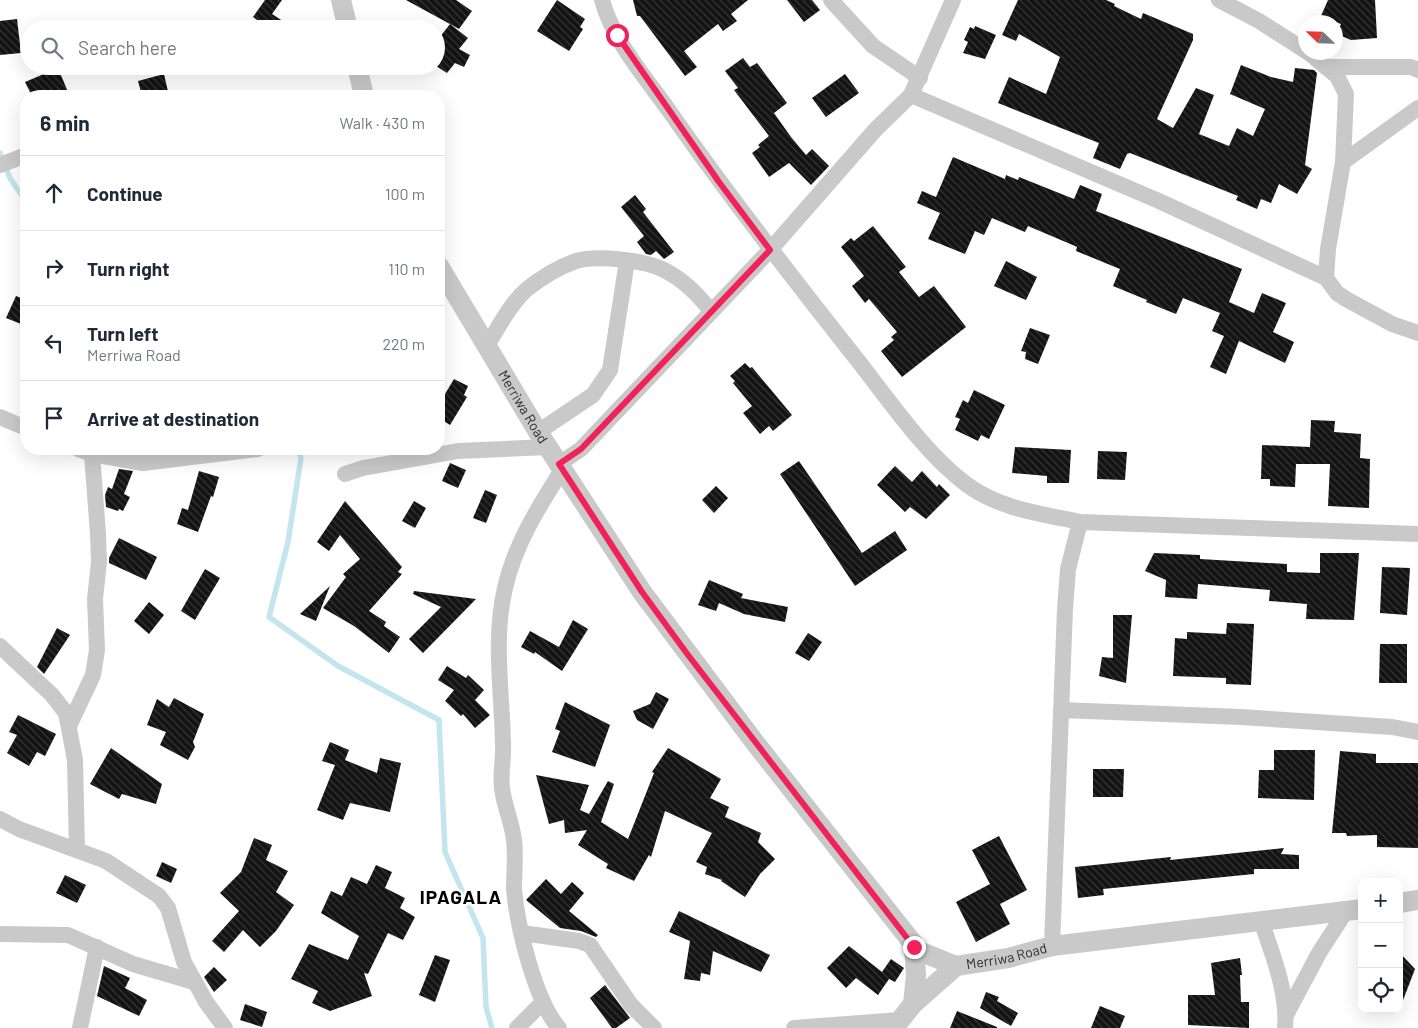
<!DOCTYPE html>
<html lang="en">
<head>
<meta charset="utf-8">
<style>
	body { margin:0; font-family:Barlow,sans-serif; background:#f6f6f7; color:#1f2937 }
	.controls { position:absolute; right:15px; bottom:15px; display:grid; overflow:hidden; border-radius:10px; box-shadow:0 5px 20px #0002 }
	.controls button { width:45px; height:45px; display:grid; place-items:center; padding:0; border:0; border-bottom:1px solid #e0e1e3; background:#fff; color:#1f2937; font:25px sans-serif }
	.compass { position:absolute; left:1298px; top:15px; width:45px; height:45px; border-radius:50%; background:#fff; box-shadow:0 5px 20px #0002; rotate:293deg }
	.stop { position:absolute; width:15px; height:15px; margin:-11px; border:4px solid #f1215a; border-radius:50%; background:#fff }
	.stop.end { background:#f1215a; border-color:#fff; box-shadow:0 1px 5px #0008 }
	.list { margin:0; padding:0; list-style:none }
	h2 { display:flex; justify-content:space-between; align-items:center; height:65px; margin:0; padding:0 20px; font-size:21px }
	h2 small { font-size:16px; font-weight:400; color:#747a83 }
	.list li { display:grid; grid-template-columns:32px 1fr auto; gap:15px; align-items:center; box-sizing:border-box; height:75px; padding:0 20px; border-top:1px solid #e0e1e3 }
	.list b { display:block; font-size:19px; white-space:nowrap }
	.list p { margin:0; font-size:16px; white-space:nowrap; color:#747a83 }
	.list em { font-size:16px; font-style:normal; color:#747a83 }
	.icon { flex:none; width:28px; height:28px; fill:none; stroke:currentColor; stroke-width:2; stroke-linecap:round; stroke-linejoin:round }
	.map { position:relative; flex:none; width:1418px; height:1028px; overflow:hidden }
	.search { position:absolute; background:#fff; box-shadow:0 5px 20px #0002; left:20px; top:20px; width:425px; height:55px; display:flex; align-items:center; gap:12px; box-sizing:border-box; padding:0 18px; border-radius:28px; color:#747a83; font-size:19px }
	.panel { position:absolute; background:#fff; box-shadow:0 5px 20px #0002; left:20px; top:90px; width:425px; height:365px; border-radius:20px }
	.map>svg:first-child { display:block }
</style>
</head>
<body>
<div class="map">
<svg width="1418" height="1028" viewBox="0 0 1418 1028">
	<defs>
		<pattern id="building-back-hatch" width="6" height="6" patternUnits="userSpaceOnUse" patternTransform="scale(1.25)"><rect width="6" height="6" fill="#131313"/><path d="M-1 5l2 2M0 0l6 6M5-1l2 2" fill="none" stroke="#363636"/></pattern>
	</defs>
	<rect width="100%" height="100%" fill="#fff"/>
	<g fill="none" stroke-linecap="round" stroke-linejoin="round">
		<!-- stream -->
		<g stroke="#c3e5ed" stroke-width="5.5">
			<path d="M0,153l10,25 16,24"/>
			<path d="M298,449l3,9 -13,84 -19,75 69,49 101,54 6,132 38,86 3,69 6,21"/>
		</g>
	</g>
	<!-- building -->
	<g fill="url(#building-back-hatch)">
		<path d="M265,0h17l-10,14 23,15h-25l-17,-12z"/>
		<path d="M406,0h50l16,11 -13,18z"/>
		<path d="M557,0l28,19 -5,8 3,2 -14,22 -32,-20z"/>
		<path d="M633,0h115l-17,14 6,7 -14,10 -5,-7 -34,27 13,16 -12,9 -45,-60h-3z"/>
		<path d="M787,0h25l8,10 -16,12z"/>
		<path d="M1018,0h88l9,4 -1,2 27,13 2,-6 50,21v6l-36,79 16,9 23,-40 18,7 -15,39 30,12 8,-18 16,8 12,-27 -35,-15 11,-29 30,12 22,5 2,-14 19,2 3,3 -12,92 7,4 -15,25 -18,-10 -8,19 -10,-4 -4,10 -21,-9 2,-4 -108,-43 -3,1 -7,15 -27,-11 6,-15 -101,-40 11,-26 37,17 14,-37 -41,-23 -3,7 -14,-6z"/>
		<path d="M1328,0h47l2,38 -26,2 -14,-6 4,-10 -20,-8z"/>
		<path d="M17,19l4,34 -21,2v-34z"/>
		<path d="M450,24l18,14 -9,11 11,6 -6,12 -9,-4 -8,10 -11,-7v-24z"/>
		<path d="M975,26l21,9 -11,24 -22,-6 5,-11 -4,-2 6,-13 4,2z"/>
		<path d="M743,58l7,9 7,-4 30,40 -13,10 17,24 15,18 6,-6 17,17 -18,19 -22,-22 -20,14 -17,-24 8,-6 -2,-2 11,-9 -35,-46 4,-2 -13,-17z"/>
		<path d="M58,68l10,24 -9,4h-27l-7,-14z"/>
		<path d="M164,74l5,22h-27l-4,-15z"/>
		<path d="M845,74l14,19 -33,24 -14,-19z"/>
		<path d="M953,157l52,22 1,-4 12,5 1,-3 55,22 6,-14 22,9 -6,17 146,58 -13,33 25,11 8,-20 24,10 -13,29 21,10 -9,21 -46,-22 -13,33 -16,-7 14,-31 -12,-5 8,-18 -37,-15 -7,16 -30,-12 1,-2 -34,-14 7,-17 -44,-18 1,-4 -2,-1 -47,-20 -3,6 -33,-14 -8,17 -9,-4 -10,23 -37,-15 12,-26 -23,-10 5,-12 14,6z"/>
		<path d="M635,195l11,14 -3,3 31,40 -10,7 -8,-8 -5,4 -5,-1 -9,-12 7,-6 -23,-29z"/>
		<path d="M873,226l33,41 -7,5 20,25 15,-11 32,41 -64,50 -21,-26 13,-11 -3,-3 6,-5 -28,-33 -4,4 -13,-17 12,-10 -23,-29 10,-9 3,3z"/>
		<path d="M1006,261l31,16 -11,23 -32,-14z"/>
		<path d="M16,296l10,4v26l-20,-8z"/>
		<path d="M1030,328l20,7 -12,29 -13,-5 1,-7 -5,-1z"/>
		<path d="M745,363l5,5 2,-1 40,48 -19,16 -4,-5 -9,8 -17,-21 9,-7 -19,-23 2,-2 -5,-5z"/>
		<path d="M454,379l14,7 -4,9 3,2 -17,28 -11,-7v-14z"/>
		<path d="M974,390l31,15 -16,34 -8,-4 -3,6 -23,-11 5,-11 -5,-2 8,-17 5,3z"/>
		<path d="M1311,420l24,1 -1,11 27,2 -1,24 10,1 -1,49 -41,-2 2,-42h-34l-1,23 -25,-1v-7h-9l1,-34 48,2z"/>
		<path d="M1015,447l56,3 -2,33h-22v-7l-35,-3z"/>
		<path d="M1098,451l29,1 -2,28 -28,-1z"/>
		<path d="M799,461l63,92 33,-22 12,19 -52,36 -75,-112z"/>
		<path d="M450,463l16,7 -8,18 -16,-7z"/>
		<path d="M895,466l17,16 10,-11 15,16 2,-3 11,11 -24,24 -16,-12 -5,5 -28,-27z"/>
		<path d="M119,469l14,2 -9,23 6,3 -7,14 -4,-2 -1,2 -12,-4 -1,-12 3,-8 4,2z"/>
		<path d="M199,471l20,6 -6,20 -2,-1 -13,36 -21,-8 5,-16 6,2z"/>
		<path d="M716,486l12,12 -14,15 -12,-13z"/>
		<path d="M485,490l12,5 -11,28 -13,-5z"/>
		<path d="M345,501l57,66 -4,5 4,2 -33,37 17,11 -2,4 16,11 -11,16 -35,-27 -31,-18 23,-31 -3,-3 17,-15 -20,-24 -11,16 -12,-9z"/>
		<path d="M414,501l12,7 -11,20 -13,-7z"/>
		<path d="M119,538l38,19 -11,23 -37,-17v-5z"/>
		<path d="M1154,553l46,2v4l87,5v8l33,1v-20h39l-5,67 -48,-1 1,-15 -38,-3 1,-11 -72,-6 -1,15 -32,-2 1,-17 -21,-9z"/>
		<path d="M1382,567l28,1 -3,47 -27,-2z"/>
		<path d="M205,569l15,9 -25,42 -14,-9z"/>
		<path d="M709,580l34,14 -2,4 47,9 -3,15 -41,-8 -25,-11 -3,8 -18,-6z"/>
		<path d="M330,586l-14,35 -16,-7z"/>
		<path d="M414,591l62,8 -53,54 -14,-14 32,-32 -28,-13z"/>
		<path d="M149,602l15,13 -15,19 -15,-13z"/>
		<path d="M1113,615h19l-6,68 -27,-7 3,-19 11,1z"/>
		<path d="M573,620l15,9 -26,42 -27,-19 -1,2 -13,-7 9,-16 29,16z"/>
		<path d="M1227,623l27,1 -3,61 -25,-1v-6l-53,-2 2,-38 12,1v-7l39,2z"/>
		<path d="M57,628l13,7 -26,39 -7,-7z"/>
		<path d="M808,633l14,9 -13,19 -14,-8z"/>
		<path d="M1380,644h27v39h-28z"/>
		<path d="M447,666l19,12 2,-3 16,15 -9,10 15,15 -15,13 -12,-14 -2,2 -16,-15 9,-11 -16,-10z"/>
		<path d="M656,692l13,7 -16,30 -16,-9 -4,-9 17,-7z"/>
		<path d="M174,698l30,16 -11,28 2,5 -7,13 -28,-15 6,-13 -19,-7 10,-26 12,8z"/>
		<path d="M565,702l45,23 -15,42 -43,-15 8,-21 -5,-2z"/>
		<path d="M18,715l38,19 -11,22 -8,-4 -8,14 -22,-13 10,-18 -8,-3z"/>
		<path d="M330,742l19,8 -4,10 32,13 3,-15 21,5 -11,49 -40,-9 -7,17 -26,-10 18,-45 -13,-4z"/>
		<path d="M111,748l51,36 -6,20 -34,-10 -3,5 -29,-15z"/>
		<path d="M668,748l53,31 -11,19 19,9 -4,10 36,16 -3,9 17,17 -15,15 -15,23 -24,-16 1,-1 -17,-6 2,-7 -11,-5 16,-29 -47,-22 -14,46 -2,-2 -15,26 -28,-13 2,-4 -30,-19 9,-15 -22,3 -1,-13 -15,4 -13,-49 53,10 -9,25 9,4 19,-33 6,3 -13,38 27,17 26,-66 -2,-1z"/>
		<path d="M1274,750h41l-1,50 -56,-2 1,-28h15z"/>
		<path d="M1340,751l36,3v9h42v85l-41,-1v-12l-30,1 -1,-3h-14z"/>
		<path d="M1093,769h31l-1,28h-30z"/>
		<path d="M999,836l28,54 -27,14 10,20 -34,18 -20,-40 34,-18 -18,-34z"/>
		<path d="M254,838l18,7 -6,15 22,11 -12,21 18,13 -18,26 -16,16 -17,-17 -19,22 -12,-11 27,-30 -19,-18 21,-21z"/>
		<path d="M1284,848l-3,6 18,1v14h-45v5l-151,15 1,6 -26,3 -3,-31 96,-10 -1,3z"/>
		<path d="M162,862l15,7 -6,14 -15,-7z"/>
		<path d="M376,865l16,7 -7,16 20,10 -5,10 15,9 -12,23 -15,-7 -20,41 -4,-1 8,23 -42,15 -18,-8 6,-12 -27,-12 18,-35 39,16 11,-24 -38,-23 10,-22 11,5 9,-19 16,7z"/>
		<path d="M65,875l21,10 -9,18 -21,-10z"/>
		<path d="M546,879l15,15 11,-12 12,11 -15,18 29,24 -2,2 -15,-6 -21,-3 -34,-28z"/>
		<path d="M679,911l91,44 -9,17 -48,-21 -3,24 -9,-2 -1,8 -16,-2 6,-38 -21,-9z"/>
		<path d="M849,946l33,26 9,-13 13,9 -9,14 -6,-3 -11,16 -22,-17 -10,10 -19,-20z"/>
		<path d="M1399,952l16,17 -15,39h-1z"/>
		<path d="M435,955l15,5 -15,42 -16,-7z"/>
		<path d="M1240,958l2,17h-2l1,27h8v26l-61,-3v-30h27l-4,-32z"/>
		<path d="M104,966l26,12 -5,10 22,12 -8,16 -42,-20z"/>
		<path d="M214,967l13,13 -13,12 -10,-15z"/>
		<path d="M605,985l25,33 -14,10h-4l-22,-30z"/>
		<path d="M986,992l13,5 -2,4 21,12 -7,13 -31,-18z"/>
		<path d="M245,1004l22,8 -5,15 -22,-7z"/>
		<path d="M1100,1006l25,10 -5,12h-29z"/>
		<path d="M957,1011l40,16v1h-47z"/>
	</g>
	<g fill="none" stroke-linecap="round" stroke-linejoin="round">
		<!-- minor -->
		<g stroke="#c9c9c9" stroke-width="16">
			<path d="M602,0c11,41 44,78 68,112 60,86 124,168 189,250 32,41 66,91 107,122 33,25 76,30 114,38l338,12"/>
			<path d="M831,0l42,46 47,32"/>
			<path d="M1219,0l40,21 47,30"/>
			<path d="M1308,52l29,24 9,18 -3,68 -15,87 -2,29 11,15 9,6 46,25 26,9"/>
			<path d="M1326,67h85l7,3"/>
			<path d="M911,95l248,106 167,77"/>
			<path d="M1343,162l75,-54"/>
			<path d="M0,165l26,-10"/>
			<path d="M487,345c12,-18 23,-41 40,-56 14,-11 32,-22 49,-28 22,-6 70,-1 90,10 19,10 32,24 45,40"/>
			<path d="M0,417l26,11"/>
			<path d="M538,432l55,-37 17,-25 17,-109"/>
			<path d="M78,449l14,5 51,9 115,-14"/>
			<path d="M559,464l22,-15 189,-199 106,-121 35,-34 42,-95"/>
			<path d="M345,474l18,-6 95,-17 90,-4"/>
			<path d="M0,646l52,49 14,18 9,47 2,90"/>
			<path d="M1061,710l180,7 151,10 26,5"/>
			<path d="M69,726l24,-51 4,-25 -2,-51 4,-37 -1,-28 -6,-80"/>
			<path d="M0,819l19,10 87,32 53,35 9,12 16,54 22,40 19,26"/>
			<path d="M1261,920c11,34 27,71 24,108"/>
			<path d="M522,933l57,8 11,4 41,60 23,23"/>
			<path d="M0,934l68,1 65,29 61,18"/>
			<path d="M1052,946l13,-337 3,-40 12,-47"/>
			<path d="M1286,1015l33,-62 27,-42"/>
			<path d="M80,1028l17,-81"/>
			<path d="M517,1028l26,-26"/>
			<path d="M559,1028c-24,-27 -42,-103 -45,-139 0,-16 2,-33 0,-49 -2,-18 -10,-34 -12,-52 -2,-15 2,-30 1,-45 -1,-51 -10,-105 2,-155 10,-44 33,-80 57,-118"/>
			<path d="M794,1028l106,-8"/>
		</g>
		<!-- tertiary -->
		<g stroke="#c9c9c9" stroke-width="20">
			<path d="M341,0l7,29"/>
			<path d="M357,66l7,30"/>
			<path id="s1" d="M439,266l99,166 104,160 114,152 163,207 37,15 52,-8 44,-12 310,-37"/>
			<path d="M1399,903l19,-3"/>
			<path d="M913,1004l3,-29 -2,-28"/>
			<path d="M894,1028l19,-24 43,-38"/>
		</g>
	</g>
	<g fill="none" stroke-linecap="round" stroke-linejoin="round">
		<!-- route -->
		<path stroke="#f1215a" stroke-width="6" d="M617,35l102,147 51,68 -189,199 -22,15 83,128 46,63 226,292"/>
	</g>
	<g text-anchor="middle" stroke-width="5" stroke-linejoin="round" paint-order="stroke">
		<!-- street labels -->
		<g font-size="14" fill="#2c2c2c" stroke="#fff">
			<text dy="5" stroke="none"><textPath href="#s1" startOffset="164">Merriwa Road</textPath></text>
			<text dy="5" stroke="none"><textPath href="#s1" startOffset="929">Merriwa Road</textPath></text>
		</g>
		<!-- district labels -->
		<g font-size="19" font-weight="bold" letter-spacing="1" fill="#000" stroke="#fff">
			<text x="461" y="904">IPAGALA</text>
		</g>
	</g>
</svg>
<div class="controls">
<button>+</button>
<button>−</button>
<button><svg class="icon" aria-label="locate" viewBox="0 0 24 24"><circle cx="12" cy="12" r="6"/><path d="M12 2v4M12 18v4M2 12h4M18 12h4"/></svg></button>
</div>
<svg class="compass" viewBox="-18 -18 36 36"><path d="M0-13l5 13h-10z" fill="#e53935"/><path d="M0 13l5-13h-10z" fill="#747a83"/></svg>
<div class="stop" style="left:617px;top:35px"></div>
<div class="stop end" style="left:914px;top:947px"></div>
<div class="search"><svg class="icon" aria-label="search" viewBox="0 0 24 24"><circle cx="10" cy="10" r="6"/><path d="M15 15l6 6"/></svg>Search here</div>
<section class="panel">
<h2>6 min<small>Walk · 430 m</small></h2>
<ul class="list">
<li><svg class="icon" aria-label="ahead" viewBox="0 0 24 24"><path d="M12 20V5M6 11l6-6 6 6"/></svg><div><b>Continue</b></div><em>100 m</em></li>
<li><svg class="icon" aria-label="right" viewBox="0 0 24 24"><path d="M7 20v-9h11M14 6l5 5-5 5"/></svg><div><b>Turn right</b></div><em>110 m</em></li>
<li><svg class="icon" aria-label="left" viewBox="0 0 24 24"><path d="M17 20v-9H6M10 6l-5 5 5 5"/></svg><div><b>Turn left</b><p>Merriwa Road</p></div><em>220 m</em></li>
<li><svg class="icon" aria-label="arrive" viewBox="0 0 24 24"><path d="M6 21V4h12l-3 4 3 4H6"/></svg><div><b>Arrive at destination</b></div></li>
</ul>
</section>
</div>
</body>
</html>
